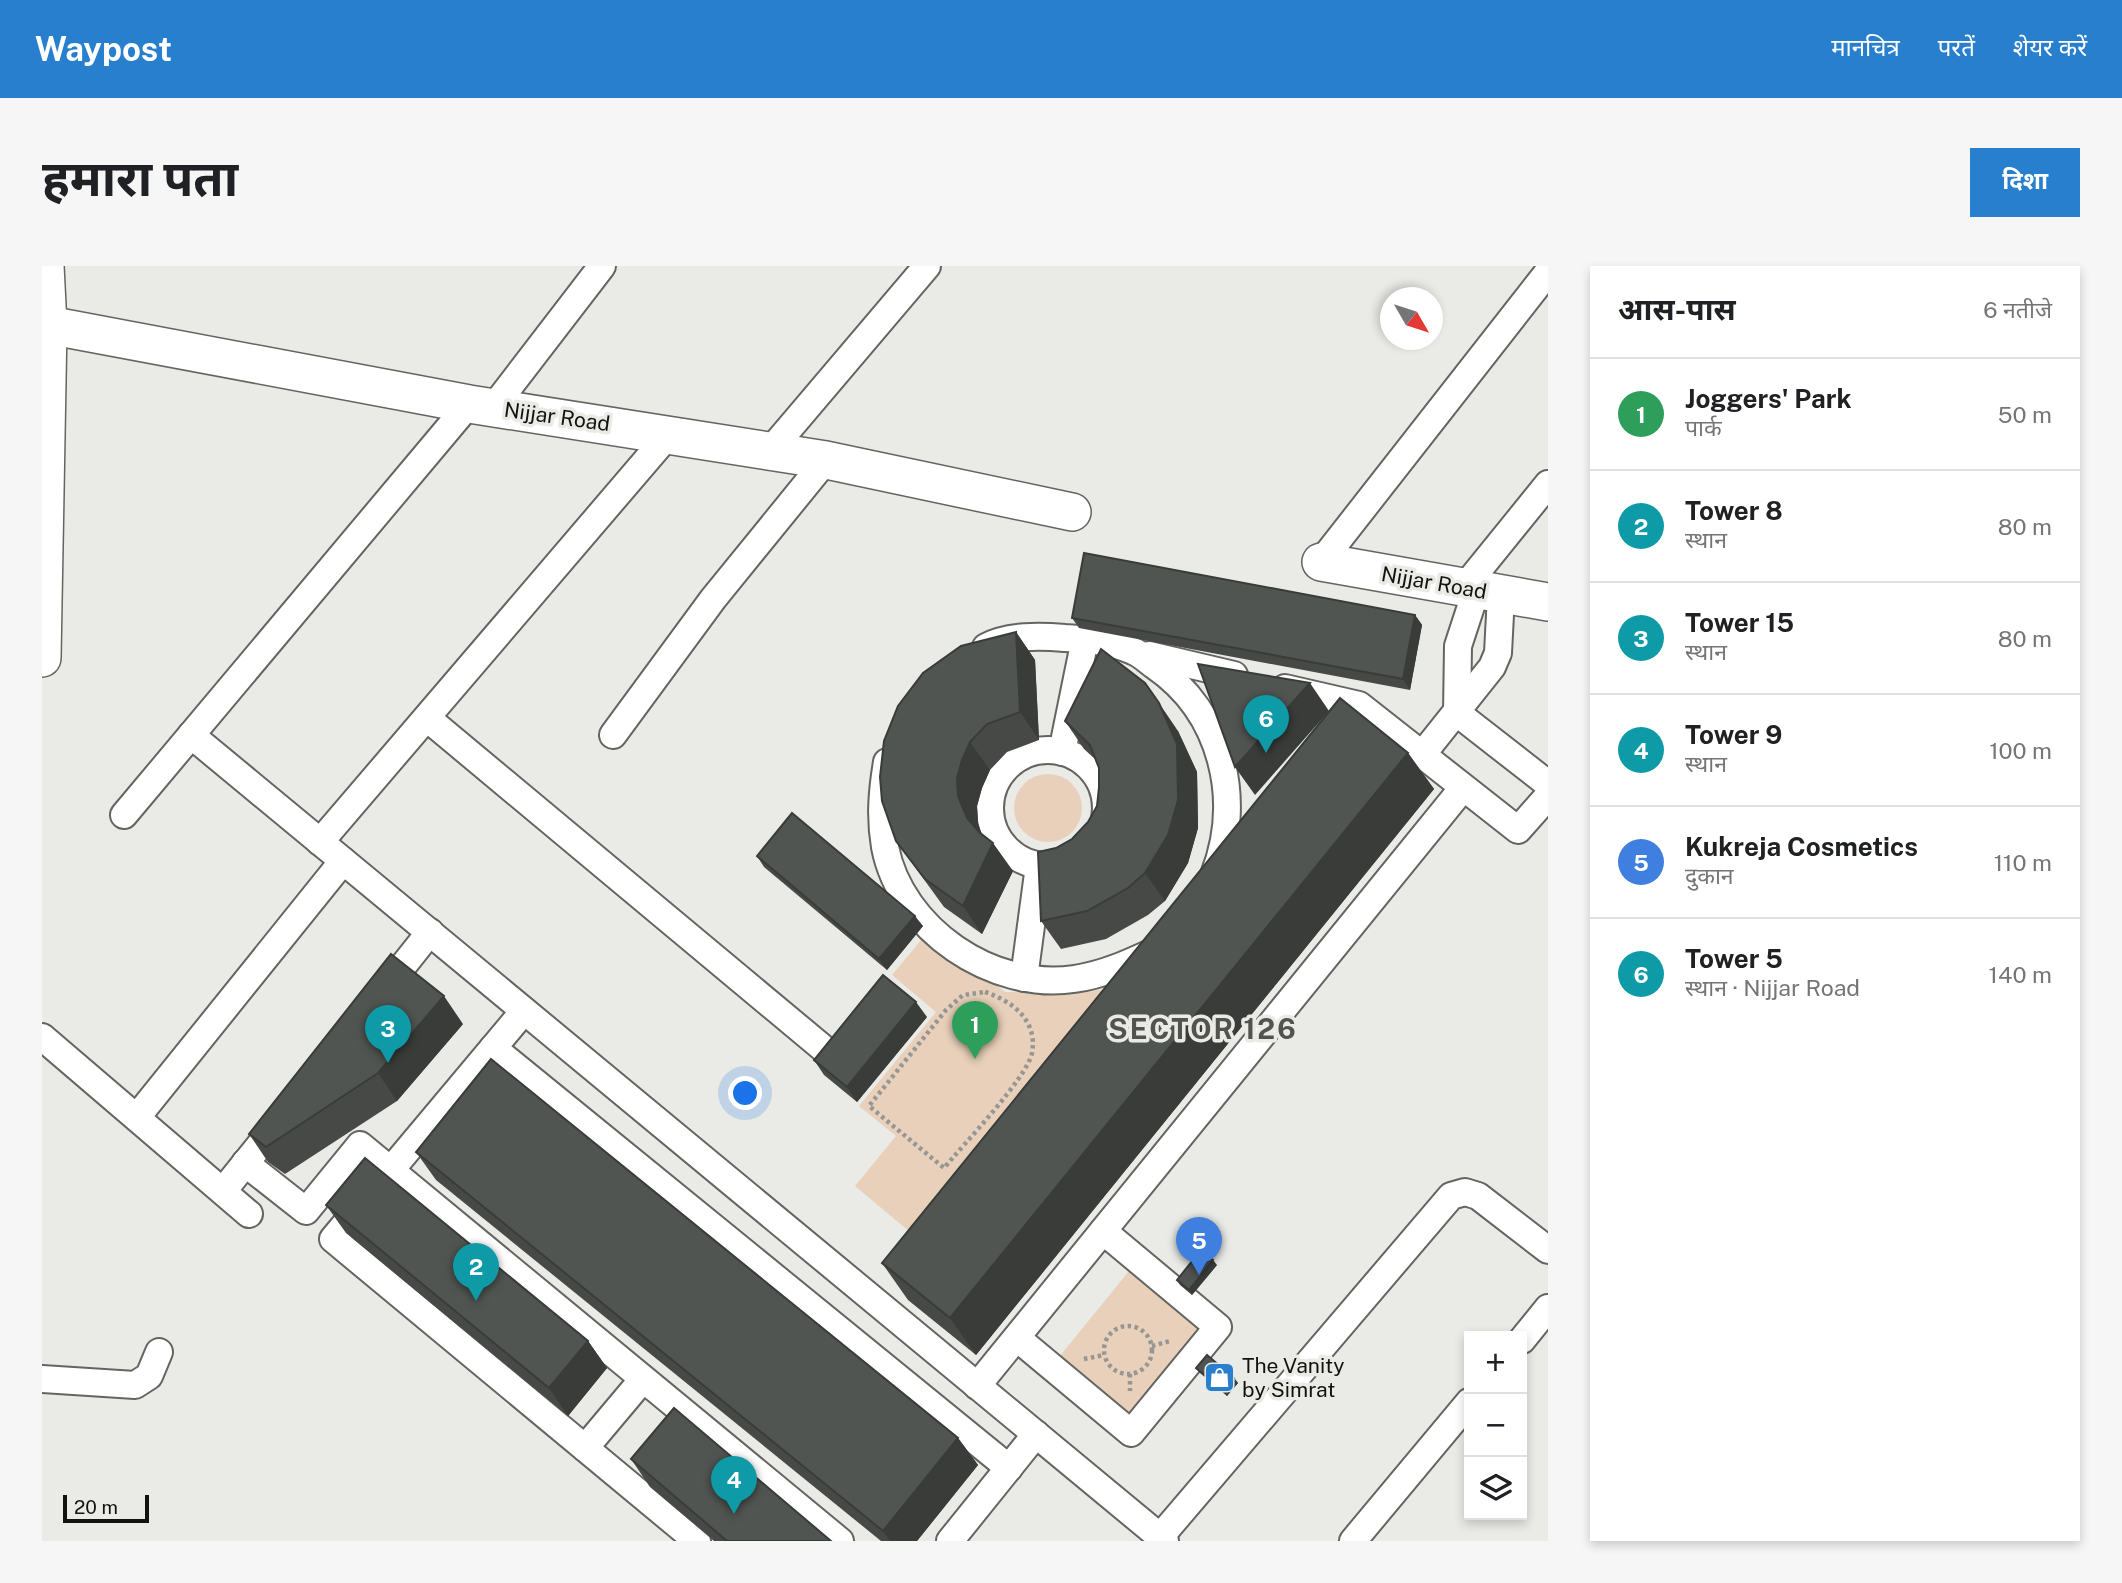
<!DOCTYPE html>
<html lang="hi">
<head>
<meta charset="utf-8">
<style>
	body { margin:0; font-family:"Public Sans","Noto Sans Devanagari",sans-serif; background:#f6f6f6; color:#202124 }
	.controls { position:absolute; right:21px; bottom:21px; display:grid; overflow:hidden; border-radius:0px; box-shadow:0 4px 10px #0003 }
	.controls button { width:63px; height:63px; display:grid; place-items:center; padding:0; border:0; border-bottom:2px solid #e0e0e0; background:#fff; color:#202124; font:35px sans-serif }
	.compass { position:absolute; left:1338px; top:21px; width:63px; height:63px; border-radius:50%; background:#fff; box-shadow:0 4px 10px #0003; rotate:129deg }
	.scale { position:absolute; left:21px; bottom:18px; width:86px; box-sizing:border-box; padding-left:7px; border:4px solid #121211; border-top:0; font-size:19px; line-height:24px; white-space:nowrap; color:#121211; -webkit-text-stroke:5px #eaebe6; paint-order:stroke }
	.you { position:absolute; left:704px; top:828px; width:24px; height:24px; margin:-18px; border:5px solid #fff; border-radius:50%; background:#1a73e8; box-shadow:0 0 0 10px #1a73e833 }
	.badge { display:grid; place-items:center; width:46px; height:46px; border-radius:50%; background:#287fcd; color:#fff; font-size:23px; font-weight:700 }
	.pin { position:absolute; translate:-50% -58px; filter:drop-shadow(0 2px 4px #0008) }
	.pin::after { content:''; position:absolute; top:37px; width:24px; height:21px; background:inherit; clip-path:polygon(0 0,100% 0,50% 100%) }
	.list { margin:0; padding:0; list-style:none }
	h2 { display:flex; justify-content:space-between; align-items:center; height:91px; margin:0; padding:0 28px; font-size:30px }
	h2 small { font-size:23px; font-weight:400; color:#757577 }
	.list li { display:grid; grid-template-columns:46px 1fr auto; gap:21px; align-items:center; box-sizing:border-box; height:112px; padding:0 28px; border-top:2px solid #e0e0e0 }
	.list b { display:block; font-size:26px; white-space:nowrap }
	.list p { margin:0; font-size:23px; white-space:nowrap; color:#757577 }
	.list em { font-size:23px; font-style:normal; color:#757577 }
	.icon { flex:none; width:38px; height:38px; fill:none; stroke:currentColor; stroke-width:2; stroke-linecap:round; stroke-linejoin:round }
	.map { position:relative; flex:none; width:1506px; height:1275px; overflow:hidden; border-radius:0px }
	header { display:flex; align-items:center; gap:42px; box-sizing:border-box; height:98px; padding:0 35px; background:#287fcd; color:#fff }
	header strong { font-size:33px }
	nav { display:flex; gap:38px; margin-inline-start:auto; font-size:24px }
	.intro { display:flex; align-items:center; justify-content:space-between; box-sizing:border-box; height:168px; padding:0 42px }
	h1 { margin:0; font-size:49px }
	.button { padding:18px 32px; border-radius:0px; background:#287fcd; color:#fff; font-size:24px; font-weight:700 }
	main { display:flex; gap:42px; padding:0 42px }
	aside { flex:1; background:#fff; border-radius:0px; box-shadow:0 4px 10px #0003 }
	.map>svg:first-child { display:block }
</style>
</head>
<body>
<header>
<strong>Waypost</strong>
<nav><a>मानचित्र</a><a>परतें</a><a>शेयर करें</a></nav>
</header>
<div class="intro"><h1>हमारा पता</h1><a class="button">दिशा</a></div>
<main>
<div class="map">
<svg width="1506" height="1275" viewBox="0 0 1506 1275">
	<rect width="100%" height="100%" fill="#eaebe6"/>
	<!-- green -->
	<g fill="#e8d0ba">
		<circle cx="1006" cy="542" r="34"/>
		<path d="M885,667l78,59 104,-2 -199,242 -55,-46 41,-50 -37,-30 77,-94 -44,-37z"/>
		<path d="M1096,994l80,67 -87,106 -80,-66z"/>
	</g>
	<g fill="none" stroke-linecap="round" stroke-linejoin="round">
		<defs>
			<g id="street">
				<path d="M451,142l109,-142"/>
				<path d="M728,185l157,-185"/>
				<path d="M1279,296l227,-290"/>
				<path d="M1421,323l85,-105"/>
				<path d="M1434,325l-18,55 -1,67 91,71"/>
				<path d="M944,381c23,-12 54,-11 79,-9 22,1 48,4 68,13 8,3 15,10 22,15 68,47 88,134 59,209"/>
				<path d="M1107,389l85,20"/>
				<path d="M1243,422l74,17 159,125 30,-34"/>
				<path d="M385,452l409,341"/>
				<path d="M149,469l974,806"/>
				<path d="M571,469l100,-136 113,-139"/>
				<circle cx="1006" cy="542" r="58"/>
				<path d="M1020,486l23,-113"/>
				<path d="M1379,490l71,-89 6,-14 3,-58"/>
				<path d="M845,496c-5,30 -7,56 -2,85 16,83 108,144 189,132 29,-4 55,-16 81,-28"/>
				<path d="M82,549l345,-411"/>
				<path d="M278,576l349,-408"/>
				<path d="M982,712l15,-112"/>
				<path d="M341,725l47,-59"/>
				<path d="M482,745l-191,228 364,302"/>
				<path d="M0,771l207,177"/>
				<path d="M451,782l516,420"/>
				<path d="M95,851l206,-256"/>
				<path d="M203,897l61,48 54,-66 480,396"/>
				<path d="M181,925l57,-71"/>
				<path d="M975,1072l114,95 87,-106 -115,-96"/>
				<path d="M1480,1074l26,-32"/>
				<path d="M0,1113l93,6 14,-9 10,-24"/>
				<path d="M935,1120l485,-597"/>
				<path d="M543,1182l58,-69"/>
				<path d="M1118,1271l291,-341 14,-4 13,4 70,54"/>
				<path d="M908,1275l86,-107"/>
				<path d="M1311,1275l116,-139"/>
			</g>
			<g id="secondary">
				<path d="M6,59l421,79 357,56 246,52"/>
				<path d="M1279,296l227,40"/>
				<path d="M0,392l6,-333 -3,-59"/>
			</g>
		</defs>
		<!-- street casing -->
		<use href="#street" stroke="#646561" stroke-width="30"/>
		<!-- secondary casing -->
		<use href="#secondary" stroke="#646561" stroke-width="40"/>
		<!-- path -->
		<g stroke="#969794" stroke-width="4.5" stroke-dasharray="3.5 3.5" stroke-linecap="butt">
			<path d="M943,726c27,9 53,28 47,61 -5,25 -69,92 -88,115l-75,-62 77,-96 17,-15z"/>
			<circle cx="1086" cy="1084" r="24"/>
			<path d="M1110,1080l18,-5"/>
			<path d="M1042,1093l20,-4"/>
			<path d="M1088,1108v17"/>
		</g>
		<!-- street -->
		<use href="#street" stroke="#fff" stroke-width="26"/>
		<!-- secondary -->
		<use href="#secondary" stroke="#fff" stroke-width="37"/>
	</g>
	<!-- wall -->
	<g fill="#464946">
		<path d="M1373,349l7,10 -12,65 -331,-62 -7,-10z"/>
		<path d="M974,366l19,28 4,80 -32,12 -17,18 -8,18 -5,18 1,18 4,11 31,36 -31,63 -38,-27 -48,-66z"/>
		<path d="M1023,455l113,10 19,41 1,56 -10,35 -23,38 -17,14 -42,24 -45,10 -20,-28 15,-73 16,-9 16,-17 9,-16 2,-19v-19l-3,-8 -12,-11z"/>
		<path d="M1366,487l26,36 -458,566 -68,-55 -26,-37z"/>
		<path d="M715,590l166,70 -36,44 -123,-103z"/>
		<path d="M885,751l-70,85 -33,-27 -10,-15z"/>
		<path d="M421,758l-66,77 -112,73 -17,-12 -19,-28z"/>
		<path d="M374,886l542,286 20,27 -61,76h-36l-445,-361z"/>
		<path d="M284,939l262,136 19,27 -39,48 -222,-183z"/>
		<path d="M1175,999l-25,30 -12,-10 -3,-5z"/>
		<path d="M1154,1102l38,10 4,5 -11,13 -27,-23z"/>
		<path d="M589,1193l200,82h-117l-64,-54z"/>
	</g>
	<!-- shaded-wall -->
	<g fill="#393c39">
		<path d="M1373,349l7,10 -12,65 -7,-11z"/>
		<path d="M974,366l19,28 4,80 -19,-28z"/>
		<path d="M1268,417l19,28 -74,84 -20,-28z"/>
		<path d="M1117,437l19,28 19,41 1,56 -10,35 -23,38 -20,-28z"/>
		<path d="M928,476l20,28 -8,18 -5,18 1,18 8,21 -19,-27 -9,-22 -1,-18 5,-18z"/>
		<path d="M1366,487l26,36 -458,566 -26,-37z"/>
		<path d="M951,577l20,28 -31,63 -19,-28z"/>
		<path d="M873,650l8,10 -36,44 -8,-11z"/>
		<path d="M402,730l19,28 -66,77 -19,-28z"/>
		<path d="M874,736l11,15 -70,85 -10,-15z"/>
		<path d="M1171,994l4,5 -25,30 -3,-5z"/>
		<path d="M546,1075l19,27 -39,48 -19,-28z"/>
		<path d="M1192,1112l4,5 -11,13 -4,-6z"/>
		<path d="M916,1172l20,27 -61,76h-27l-7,-10z"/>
	</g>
	<!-- building -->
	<g fill="#515551" stroke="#393c39" stroke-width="2">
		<path d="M1042,287l331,62 -12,64 -331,-61z"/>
		<path d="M974,366l4,80 -33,12 -17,18 -8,18 -5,18 1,18 9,22 12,14 14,11 -30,63 -38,-27 -29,-38 -14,-40 -2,-24 4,-36 14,-35 25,-33 38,-27z"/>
		<path d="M1059,383l44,34 14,20 18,41 1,56 -10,35 -23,38 -17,15 -41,23 -46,10 -3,-69 18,-4 16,-9 16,-17 9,-16 2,-19v-19l-9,-23 -25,-24z"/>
		<path d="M1156,398l112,19 -75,84z"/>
		<path d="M1298,432l68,55 -458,565 -68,-55z"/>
		<path d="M750,547l123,103 -36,43 -122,-103z"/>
		<path d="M349,688l53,42 -66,77 -112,74 -17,-13z"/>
		<path d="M841,709l33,27 -69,85 -33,-27z"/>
		<path d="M449,793l467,379 -75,93 -467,-379z"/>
		<path d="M323,892l223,183 -39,47 -223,-183z"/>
		<path d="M1159,984l12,10 -24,30 -12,-10z"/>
		<path d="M1165,1089l27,23 -11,12 -27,-22z"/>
		<path d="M632,1142l157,133h-104l-96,-82z"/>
	</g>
	<!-- icons -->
	<defs>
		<symbol id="shop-square" viewBox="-11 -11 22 22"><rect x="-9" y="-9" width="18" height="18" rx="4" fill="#287fcd" stroke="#eaebe6"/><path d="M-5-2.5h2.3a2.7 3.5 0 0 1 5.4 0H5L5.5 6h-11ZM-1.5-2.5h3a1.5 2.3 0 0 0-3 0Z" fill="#fff"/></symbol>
	</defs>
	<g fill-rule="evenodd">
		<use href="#shop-square" x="1160" y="1094" width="35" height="35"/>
	</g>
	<g text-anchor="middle" stroke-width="7" stroke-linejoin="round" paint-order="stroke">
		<!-- street labels -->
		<g font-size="21" fill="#121211" stroke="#eaebe6">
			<text transform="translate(515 151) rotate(8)" y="7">Nijjar Road</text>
			<text transform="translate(1392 317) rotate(10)" y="7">Nijjar Road</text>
		</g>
		<!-- poi labels -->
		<g font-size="21" fill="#121211" stroke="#eaebe6" text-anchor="start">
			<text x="1200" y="1107">The Vanity<tspan x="1200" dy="24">by Simrat</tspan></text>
		</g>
		<!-- district labels -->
		<g font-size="28" font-weight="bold" letter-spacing="2" fill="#52534f" stroke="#eaebe6">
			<text x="1161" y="773">SECTOR 126</text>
		</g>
	</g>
</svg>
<div class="controls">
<button>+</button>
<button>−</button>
<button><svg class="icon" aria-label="layers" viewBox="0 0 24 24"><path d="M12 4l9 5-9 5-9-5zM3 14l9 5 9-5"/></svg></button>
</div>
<svg class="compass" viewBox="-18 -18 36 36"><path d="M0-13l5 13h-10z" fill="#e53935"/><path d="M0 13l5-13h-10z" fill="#757577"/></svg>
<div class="scale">20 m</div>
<div class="you"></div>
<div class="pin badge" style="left:933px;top:793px;background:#2e9e5b">1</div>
<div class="pin badge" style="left:434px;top:1035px;background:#0f9aa8">2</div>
<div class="pin badge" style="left:346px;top:797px;background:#0f9aa8">3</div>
<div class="pin badge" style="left:692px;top:1248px;background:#0f9aa8">4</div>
<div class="pin badge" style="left:1157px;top:1009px;background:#3f7fe0">5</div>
<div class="pin badge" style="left:1224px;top:487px;background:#0f9aa8">6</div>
</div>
<aside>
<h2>आस-पास<small>6 नतीजे</small></h2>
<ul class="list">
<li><span class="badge" style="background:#2e9e5b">1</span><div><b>Joggers' Park</b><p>पार्क</p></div><em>50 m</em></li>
<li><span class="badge" style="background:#0f9aa8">2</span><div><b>Tower 8</b><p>स्थान</p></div><em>80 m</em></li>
<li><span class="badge" style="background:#0f9aa8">3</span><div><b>Tower 15</b><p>स्थान</p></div><em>80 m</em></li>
<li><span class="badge" style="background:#0f9aa8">4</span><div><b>Tower 9</b><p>स्थान</p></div><em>100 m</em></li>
<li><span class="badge" style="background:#3f7fe0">5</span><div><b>Kukreja Cosmetics</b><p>दुकान</p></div><em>110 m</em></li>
<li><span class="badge" style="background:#0f9aa8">6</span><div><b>Tower 5</b><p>स्थान · Nijjar Road</p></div><em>140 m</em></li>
</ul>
</aside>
</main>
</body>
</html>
